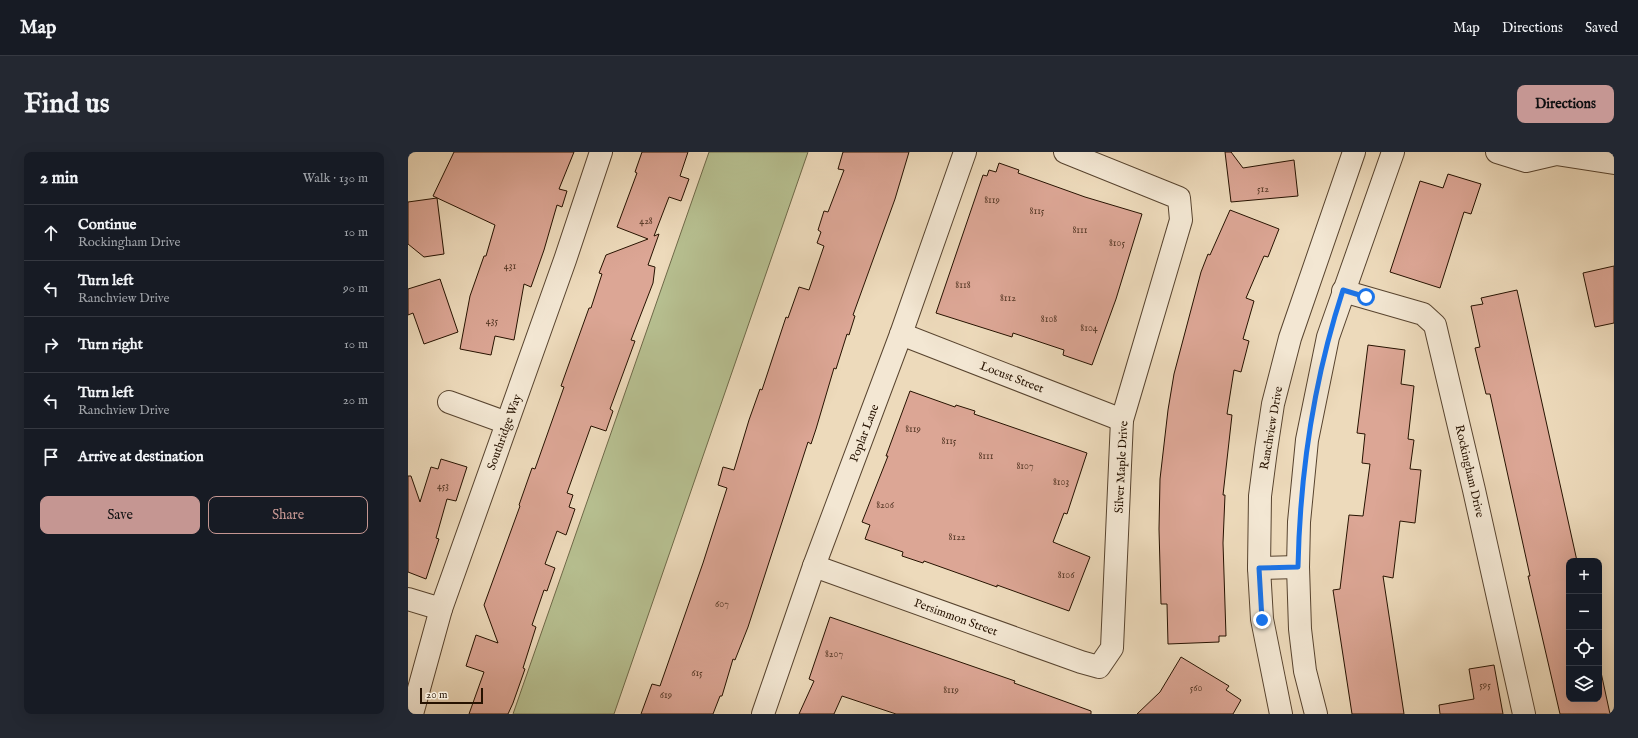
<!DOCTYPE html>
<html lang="en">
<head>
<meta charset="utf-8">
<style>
	body { margin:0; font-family:"IM FELL English",serif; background:#242831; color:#f1f3f6 }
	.controls { position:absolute; right:12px; bottom:12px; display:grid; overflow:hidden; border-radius:8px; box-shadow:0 4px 16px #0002 }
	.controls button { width:36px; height:36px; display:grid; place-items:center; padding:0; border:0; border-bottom:1px solid #363941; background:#171b24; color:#f1f3f6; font:20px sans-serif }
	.scale { position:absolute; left:12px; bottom:10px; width:63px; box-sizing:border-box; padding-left:4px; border:2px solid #261200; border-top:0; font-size:11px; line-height:14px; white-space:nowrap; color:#261200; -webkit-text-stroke:3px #f3e7d3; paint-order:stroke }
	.stop { position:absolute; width:12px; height:12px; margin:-9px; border:3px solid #1a73e8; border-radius:50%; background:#fff }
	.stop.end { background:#1a73e8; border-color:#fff; box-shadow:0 1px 4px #0008 }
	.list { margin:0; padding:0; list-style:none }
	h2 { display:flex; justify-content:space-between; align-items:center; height:52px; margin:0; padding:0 16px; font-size:17px }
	h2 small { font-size:13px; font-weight:400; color:#9ea1a6 }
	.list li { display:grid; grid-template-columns:26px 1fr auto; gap:12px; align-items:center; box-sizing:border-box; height:56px; padding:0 16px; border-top:1px solid #363941 }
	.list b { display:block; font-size:15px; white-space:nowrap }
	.list p { margin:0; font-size:13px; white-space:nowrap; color:#9ea1a6 }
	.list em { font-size:13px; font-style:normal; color:#9ea1a6 }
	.actions { display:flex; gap:8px; padding:12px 16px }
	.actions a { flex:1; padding:9px 0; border:1px solid #c59692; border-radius:8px; text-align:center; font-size:14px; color:#c59692 }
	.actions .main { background:#c59692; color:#111 }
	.icon { flex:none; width:22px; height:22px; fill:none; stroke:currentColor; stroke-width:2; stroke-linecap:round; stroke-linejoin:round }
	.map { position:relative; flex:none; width:1206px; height:562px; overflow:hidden; border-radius:8px }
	header { display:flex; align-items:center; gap:24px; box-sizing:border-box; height:56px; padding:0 20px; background:#171b24; border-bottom:1px solid #363941 }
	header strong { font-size:19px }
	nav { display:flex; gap:22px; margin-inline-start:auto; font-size:14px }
	.intro { display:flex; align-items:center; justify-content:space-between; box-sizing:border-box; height:96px; padding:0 24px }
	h1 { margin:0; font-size:28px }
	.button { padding:10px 18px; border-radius:8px; background:#c59692; color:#111; font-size:14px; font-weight:700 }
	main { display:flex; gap:24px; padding:0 24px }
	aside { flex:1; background:#171b24; border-radius:8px; box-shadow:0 4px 16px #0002 }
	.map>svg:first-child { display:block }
</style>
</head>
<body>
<header>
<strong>Map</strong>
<nav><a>Map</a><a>Directions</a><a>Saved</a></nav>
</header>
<div class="intro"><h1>Find us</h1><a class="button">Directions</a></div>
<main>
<aside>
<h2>2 min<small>Walk · 130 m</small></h2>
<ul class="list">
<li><svg class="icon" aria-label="ahead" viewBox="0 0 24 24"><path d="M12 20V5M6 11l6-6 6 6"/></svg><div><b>Continue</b><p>Rockingham Drive</p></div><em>10 m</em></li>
<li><svg class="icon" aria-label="left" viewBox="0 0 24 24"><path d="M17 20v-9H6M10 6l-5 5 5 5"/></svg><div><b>Turn left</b><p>Ranchview Drive</p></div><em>90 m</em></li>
<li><svg class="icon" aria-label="right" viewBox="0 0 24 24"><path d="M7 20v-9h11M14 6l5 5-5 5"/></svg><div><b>Turn right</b></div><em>10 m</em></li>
<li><svg class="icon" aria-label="left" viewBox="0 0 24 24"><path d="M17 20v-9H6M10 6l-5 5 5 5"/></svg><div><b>Turn left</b><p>Ranchview Drive</p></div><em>20 m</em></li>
<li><svg class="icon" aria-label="arrive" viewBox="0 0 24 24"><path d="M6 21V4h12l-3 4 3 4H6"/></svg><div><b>Arrive at destination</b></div></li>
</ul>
<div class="actions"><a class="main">Save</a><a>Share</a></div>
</aside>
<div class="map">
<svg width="1206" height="562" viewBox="0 0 1206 562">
	<rect width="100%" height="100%" fill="#eddabb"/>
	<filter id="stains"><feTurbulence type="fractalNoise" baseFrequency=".005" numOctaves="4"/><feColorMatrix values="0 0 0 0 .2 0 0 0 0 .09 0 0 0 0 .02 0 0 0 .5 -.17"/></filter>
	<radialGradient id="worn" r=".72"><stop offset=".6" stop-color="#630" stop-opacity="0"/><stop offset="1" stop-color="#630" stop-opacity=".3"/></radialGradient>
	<!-- green -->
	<path fill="#b7c091" stroke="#6e6948" d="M301,0h99l-194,562h-101z"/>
	<!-- building -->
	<g fill="#dca695" stroke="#261200">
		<path d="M46,0h120l-15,37 8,2 -5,16 -5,-2 -13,45 -13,37 -7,-3 -10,56 -19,-4 -4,19 -31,-6 10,-53 14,-40h2l9,-31 -62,-29z"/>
		<path d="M234,0h46l-8,24 9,3 -8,22 -12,-4 -15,39 5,-2 -11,31 7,2 -2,16 -22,57 4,1 -25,68 3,2 -7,20 -15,-5 -24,67 6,2 -4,12 6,2 -9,26 -9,-4 -12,33 10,4 -8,23 -3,-1 -12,35 4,2 -13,41 2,1 -12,34 -5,11h-39l15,-42 -18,-6 10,-31 22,8 -14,-38 36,-99 -1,-1 13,-37 3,1 29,-82 -3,-1 28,-78h2l11,-34 -3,-1 7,-18 42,-16 -31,-12 20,-54 -2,-1z"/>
		<path d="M435,0h66l-14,47 -42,116 2,1 -6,19 -2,-1 -11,35 -2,-1 -18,61 -5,15 -3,-2 -60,185 -13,33 -2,-1 -11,37h-2l-7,18h-72l11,-30 8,2 43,-123 24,-75 -9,-3 5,-18 11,3 15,-50 11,-31 2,1 24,-73 2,1 11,-31 10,3 15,-44 -7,-3 4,-11 -3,-2 6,-19 4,1 16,-42 -6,-1z"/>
		<path d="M817,0h6l12,16 51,-8 4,36 -67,6z"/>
		<path d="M591,11l20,7 -1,3 67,24 57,17 -26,85 -24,66 -29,-10 1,-5 -51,-17 -1,4 -76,-24 47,-138 4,1 2,-6 7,2z"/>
		<path d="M1040,22l33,10 -10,30 -7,-2 -24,76 -50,-16 30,-91 23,7z"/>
		<path d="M29,46l7,56 -20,3 -16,-13v-42z"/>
		<path d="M822,58l49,19 -11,28 -4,-1 -18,42 8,3 -11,38 6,2 -8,31 -7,-2 -7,44 5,1 -9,80h2l-2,48 3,93h-7v6l-51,2 -1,-40h-6l-2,-75 1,-50 8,-69 6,-36 27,-102 7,-18 2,1z"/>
		<path d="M1206,114v57l-19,4 -12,-54z"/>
		<path d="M32,127l18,53 -34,12 -11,-31 -5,2v-26z"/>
		<path d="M1109,138l60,271h-8v138h30v-36l11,51h-50l-32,-138h2l-40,-182h-4l-11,-46 5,-1 -9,-41 12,-2 -2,-6z"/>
		<path d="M960,193l37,5 -4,34 13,2 -6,53 6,1 -4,29 11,1 -6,53 -15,-2 -7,57 -10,-2 21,138h-52l-19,-124 7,-1 9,-74 14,1 7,-52 -8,-1 3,-29 -8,-1z"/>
		<path d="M502,239l45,16 1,-2 19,6 -1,3 113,39 -20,61 -3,-1 -11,29 37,15 -21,54 -72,-26v2l-73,-26 -1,2 -21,-7 1,-4 -38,-13 5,-14 -8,-3 26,-66h-2z"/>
		<path d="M33,307l26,8 -11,34 -9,-2 -11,39 3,1 -13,40 -18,-7v-96h3l9,26 11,-35 7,2z"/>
		<path d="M422,465l185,64 -1,2 77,28v3h-195l-54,-18 -8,18h-35l15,-33 -5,-2z"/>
		<path d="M773,505l48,29 -3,4 15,10 -8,14h-96l23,-22z"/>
		<path d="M1086,513l9,49h-63l-1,-9 35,-6 -5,-30z"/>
	</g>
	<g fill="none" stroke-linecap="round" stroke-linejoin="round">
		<defs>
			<g id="minor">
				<path d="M1089,0l29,9 30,-7 58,9"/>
				<path d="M935,139l80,23 12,11 39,165 50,224"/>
				<path d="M493,182l221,86"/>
				<path d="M41,250l58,21"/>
				<path d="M406,414l267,96 18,5 13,-19 10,-228 59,-200 -2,-22 -114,-46"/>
				<path d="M0,447l33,10"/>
				<path d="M4,562l29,-105 124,-349 36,-108"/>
				<path d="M355,562l51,-148 87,-232 64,-182"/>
			</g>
			<g id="tertiary">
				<path d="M851,416l39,-1"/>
				<path d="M873,562l-19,-95 -3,-51 1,-72 6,-46 7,-46 17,-66 64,-186"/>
				<path d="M908,562l-11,-43 -5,-42 -2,-62 1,-45 8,-82 21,-103 65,-185"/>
			</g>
		</defs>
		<!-- minor casing -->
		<use href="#minor" stroke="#58442f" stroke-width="24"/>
		<!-- tertiary casing -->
		<use href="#tertiary" stroke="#58442f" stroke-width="24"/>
		<!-- minor -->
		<use href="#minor" stroke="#f3e7d3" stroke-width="22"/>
		<!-- tertiary -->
		<use href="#tertiary" stroke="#f3e7d3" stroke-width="22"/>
	</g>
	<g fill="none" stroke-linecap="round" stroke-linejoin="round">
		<!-- route -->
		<path stroke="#1a73e8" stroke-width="5" d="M854,468l-3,-52 39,-1c2,-95 15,-185 45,-277l23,7"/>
	</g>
	<g text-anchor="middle" stroke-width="3.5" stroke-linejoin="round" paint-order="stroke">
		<!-- number labels -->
		<g font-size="10" fill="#543725">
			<text x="855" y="40">512</text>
			<text x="584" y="51">8119</text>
			<text x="629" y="62">8115</text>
			<text x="238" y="72">428</text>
			<text x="672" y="81">8111</text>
			<text x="709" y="94">8105</text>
			<text x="102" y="117">431</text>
			<text x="555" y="136">8118</text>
			<text x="600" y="149">8112</text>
			<text x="641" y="170">8108</text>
			<text x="84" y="172">435</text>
			<text x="681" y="179">8104</text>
			<text x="505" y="280">8119</text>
			<text x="541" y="292">8115</text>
			<text x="578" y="307">8111</text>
			<text x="617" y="317">8107</text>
			<text x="653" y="333">8103</text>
			<text x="35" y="337">453</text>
			<text x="477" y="356">8206</text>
			<text x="549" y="388">8122</text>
			<text x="658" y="426">8106</text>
			<text x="314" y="455">607</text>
			<text x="426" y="505">8207</text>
			<text x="289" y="524">615</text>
			<text x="1077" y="536">595</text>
			<text x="788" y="539">560</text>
			<text x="543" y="541">8119</text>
			<text x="258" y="546">619</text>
		</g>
		<!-- street labels -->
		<g font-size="12" fill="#261200" stroke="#f3e7d3">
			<text transform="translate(604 225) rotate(21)" y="4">Locust Street</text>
			<text transform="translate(863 276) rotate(-80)" y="4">Ranchview Drive</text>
			<text transform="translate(96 280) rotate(-70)" y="4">Southridge Way</text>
			<text transform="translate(456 281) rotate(-69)" y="4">Poplar Lane</text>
			<text transform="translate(713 315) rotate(-87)" y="4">Silver Maple Drive</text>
			<text transform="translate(1062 319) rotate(77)" y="4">Rockingham Drive</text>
			<text transform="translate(548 465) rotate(20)" y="4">Persimmon Street</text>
		</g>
	</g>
	<rect width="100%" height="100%" filter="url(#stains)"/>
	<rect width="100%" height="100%" fill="url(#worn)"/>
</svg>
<div class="controls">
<button>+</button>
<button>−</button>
<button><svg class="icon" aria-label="locate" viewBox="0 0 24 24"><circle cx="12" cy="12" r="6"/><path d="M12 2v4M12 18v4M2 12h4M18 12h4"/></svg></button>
<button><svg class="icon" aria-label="layers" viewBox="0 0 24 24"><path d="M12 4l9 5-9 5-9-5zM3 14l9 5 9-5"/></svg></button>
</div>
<div class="scale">20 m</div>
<div class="stop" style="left:958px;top:145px"></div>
<div class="stop end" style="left:854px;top:468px"></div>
</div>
</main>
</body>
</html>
